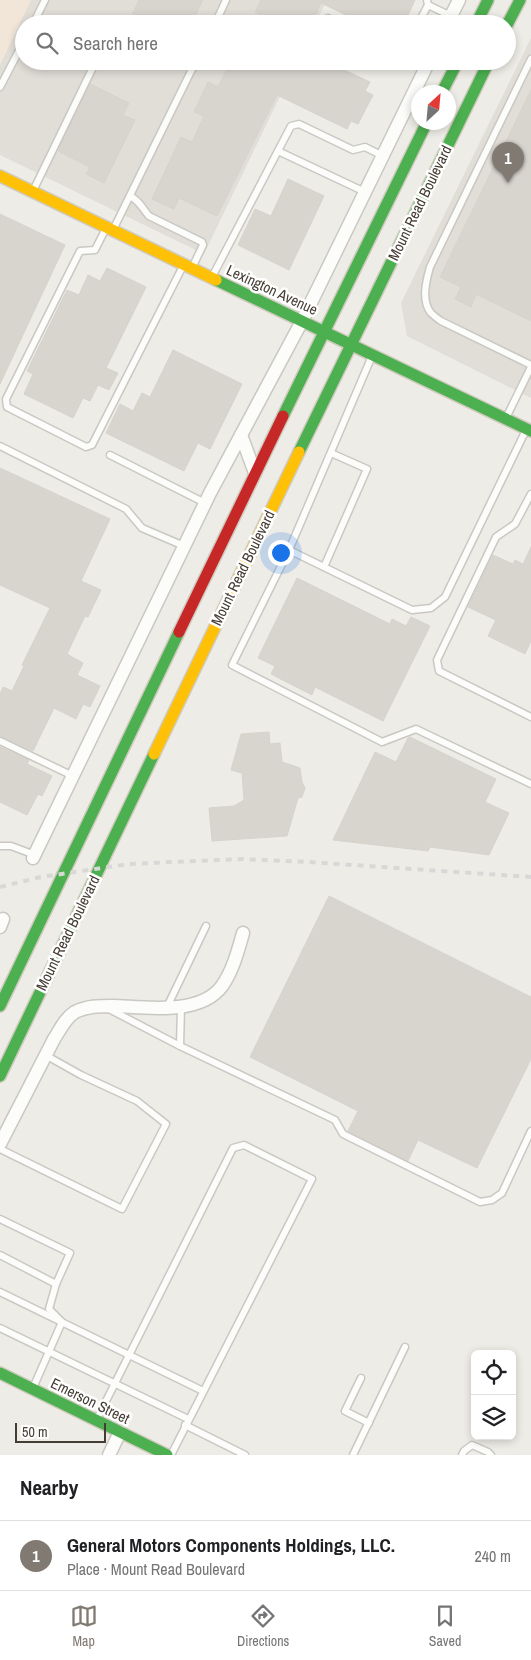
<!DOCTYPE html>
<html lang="en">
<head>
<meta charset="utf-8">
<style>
	body { margin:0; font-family:"Archivo Narrow",sans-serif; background:#f6f6f6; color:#202124 }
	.controls { position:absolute; right:15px; bottom:15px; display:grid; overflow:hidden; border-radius:8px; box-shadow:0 2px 8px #0003 }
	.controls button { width:45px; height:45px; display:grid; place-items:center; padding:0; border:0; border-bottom:1px solid #e0e0e0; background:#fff; color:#202124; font:25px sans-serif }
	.compass { position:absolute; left:411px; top:85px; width:45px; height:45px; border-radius:50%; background:#fff; box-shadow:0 2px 8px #0003; rotate:26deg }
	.scale { position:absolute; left:15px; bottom:12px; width:91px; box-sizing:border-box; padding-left:5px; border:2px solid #443c33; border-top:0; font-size:14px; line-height:18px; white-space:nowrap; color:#443c33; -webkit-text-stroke:4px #fff; paint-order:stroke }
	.you { position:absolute; left:280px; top:552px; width:18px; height:18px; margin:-12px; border:4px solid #fff; border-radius:50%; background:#1a73e8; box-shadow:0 0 0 8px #1a73e833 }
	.badge { display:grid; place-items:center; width:32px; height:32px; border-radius:50%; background:#807a72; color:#fff; font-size:16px; font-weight:700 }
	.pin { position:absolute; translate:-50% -41px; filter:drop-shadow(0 1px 2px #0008) }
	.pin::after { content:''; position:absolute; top:26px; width:18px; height:15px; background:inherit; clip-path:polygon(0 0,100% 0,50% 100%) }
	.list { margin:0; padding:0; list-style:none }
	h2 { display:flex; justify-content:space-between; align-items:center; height:65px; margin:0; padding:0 20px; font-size:21px }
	h2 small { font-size:16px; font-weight:400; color:#757577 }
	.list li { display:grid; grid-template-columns:32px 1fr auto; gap:15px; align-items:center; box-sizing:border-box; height:70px; padding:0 20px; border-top:1px solid #e0e0e0 }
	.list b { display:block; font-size:19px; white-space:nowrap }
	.list p { margin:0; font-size:16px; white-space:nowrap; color:#757577 }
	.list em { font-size:16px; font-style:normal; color:#757577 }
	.icon { flex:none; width:28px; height:28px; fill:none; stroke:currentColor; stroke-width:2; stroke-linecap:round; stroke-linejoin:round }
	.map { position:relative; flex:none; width:531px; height:1455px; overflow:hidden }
	.search { position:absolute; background:#fff; box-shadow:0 2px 8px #0003; left:15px; right:15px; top:15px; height:55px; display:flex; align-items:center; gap:12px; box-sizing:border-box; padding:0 18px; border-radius:28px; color:#757577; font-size:19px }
	.sheet { height:135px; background:#fff }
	nav { display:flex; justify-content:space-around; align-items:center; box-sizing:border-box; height:70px; border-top:1px solid #e0e0e0; background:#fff; font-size:14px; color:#757577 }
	nav a { display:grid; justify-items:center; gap:2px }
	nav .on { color:#807a72 }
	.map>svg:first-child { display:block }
</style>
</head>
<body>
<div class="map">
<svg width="531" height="1455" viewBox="0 0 531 1455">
	<rect width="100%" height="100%" fill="#eeece6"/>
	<!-- commercial -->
	<path fill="#f2e6d8" d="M0,0h31l-31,65z"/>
	<!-- industrial -->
	<g fill="#e1ddd7">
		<path d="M31,0h296l-12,24h-291v37h273l-93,193 -204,-99v-90z"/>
		<path d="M531,38v360l-124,-62 -6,-33z"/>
	</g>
	<!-- building -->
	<g fill="#d8d5cf" stroke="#d6d3cc">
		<path d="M139,0h64l-12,24h-46l-14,-7z"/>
		<path d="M261,0h154l-11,24h-39l-44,-21 -10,21h-31l-25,-12z"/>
		<path d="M231,61h94l45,21 -5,9 8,4 -15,29 -7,-3 -4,8 -70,-34 -60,121 -38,-18 -5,11 -22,-10 29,-62 11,5 12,-26 -10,-4 14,-30 10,5z"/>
		<path d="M90,84l39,19 -6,12 12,5 -31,63 -18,-9 4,-7 -32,-16z"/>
		<path d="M531,90v231l-55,-27 -5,13 -16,-8 6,-12 -21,-10z"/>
		<path d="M288,179l36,17 -35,74 -51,-25 17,-36 16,7z"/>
		<path d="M0,214l65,31 -65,139z"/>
		<path d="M107,268l39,19 -40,81 12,5 -9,17 -11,-5 -8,16 -7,-3 -10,20 -49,-24 9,-20 -6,-3 40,-81 12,5 9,-20 12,6z"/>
		<path d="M173,350l69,34 -32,65 -12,-6 -14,28 -78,-38 14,-29 13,7 9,-18 8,4z"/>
		<path d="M0,468l110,51 -29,62 20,9 -13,27 -3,-1 -18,38 16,9 -6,12 23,11 -10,21 -7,-3 -7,15 -22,-11 -21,43 -33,-15v-42l3,-7 9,4 12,-25 -2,-1 28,-57 -50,-23z"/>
		<path d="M531,547v94l-6,13 -37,-18 8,-16 -28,-13 25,-52 20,9 2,-4 8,4z"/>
		<path d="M297,578l93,46 2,-5 14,7 5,-9 19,9 -47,95 -68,-34 -3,8 -41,-21 4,-8 -17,-8z"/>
		<path d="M269,732l1,12 10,-1 2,19 18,6 2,14 3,6 -3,9 -4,1 -11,38 -75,5 -3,-33 25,-2 10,-6 -2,-27 -11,-3 10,-36z"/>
		<path d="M410,737l86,42 -11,23 24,11 -20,42 -59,-8 -2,4 -95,-11 42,-88 21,10 12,-24z"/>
		<path d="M0,747l29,13 -2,4 25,12 -10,20 -4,-2 -11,21 -27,-13z"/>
		<path d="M329,896l202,101v62l-54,109 -59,-28 -10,21 -60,-30 10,-20 -108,-54z"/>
	</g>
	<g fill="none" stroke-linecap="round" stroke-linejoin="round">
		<defs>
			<g id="lane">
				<path d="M428,5l23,11"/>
				<path d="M328,18l11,6"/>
				<path d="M33,24l12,-24"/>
				<path d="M215,24l11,-24"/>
				<path d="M418,24l10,-19 -1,-5"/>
				<path d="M531,59l-101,208c-4,14 -9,34 1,46 3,3 7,6 10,8l90,44"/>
				<path d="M181,61l13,6"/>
				<path d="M0,87l24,-46"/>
				<path d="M278,151l87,41"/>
				<path d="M33,191l63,-130"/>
				<path d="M130,196c11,6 11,11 19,20l53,26 1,3 -11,23"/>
				<path d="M106,228l-11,22 -15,1 -74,148 1,8 79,40 6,-2 91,-179"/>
				<path d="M113,230l83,-169"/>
				<path d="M212,277l79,-151 8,-2 54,26 12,-3 18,9"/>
				<path d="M372,356l-83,194 123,60 19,-2 14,-11 81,-167"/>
				<path d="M506,418l25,-51"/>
				<path d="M0,446l126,63 16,19 42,18"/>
				<path d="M110,455l95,48"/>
				<path d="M531,494l-16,30 -19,13 -59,123 2,11 92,46"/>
				<path d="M289,550l-57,115 150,77 34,-13 115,55"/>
				<path d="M324,567l43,-98 -36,-16"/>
				<path d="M0,741l73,35"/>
				<path d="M0,846h11l24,9"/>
				<path d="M167,1007l39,-81"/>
				<path d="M109,1009l71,37 155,74 8,14 137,68 12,-2 10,-7 29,-62"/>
				<path d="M180,1046l1,-39"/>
				<path d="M0,1149l122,60 44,-85 -29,-23 -56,-26 -34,-19"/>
				<path d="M0,1219l70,34 -14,31 -7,25 13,13 -29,66"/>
				<path d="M0,1255l56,29"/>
				<path d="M0,1292l203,99"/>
				<path d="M0,1328l188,91"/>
				<path d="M361,1378l-16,33 24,12"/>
				<path d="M97,1419l136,-271 11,-3 68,34 -141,276"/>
				<path d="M185,1425l60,30"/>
				<path d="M353,1455l52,-108"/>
				<path d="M462,1455l2,-4 8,-6 16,7 3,3"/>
			</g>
			<g id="street">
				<path d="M447,24l12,-24"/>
				<path d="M241,435l14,38"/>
				<path d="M33,858l177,-365 92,-172 127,-260"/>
				<path d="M0,927l3,-8"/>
				<path d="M0,1144l54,-105c6,-9 11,-21 21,-27 12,-6 24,-6 38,-6 32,1 87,10 109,-20 11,-16 16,-35 21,-53"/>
				<path d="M109,1455l11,-23"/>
			</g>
			<g id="fast">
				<path d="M476,24l12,-24"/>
				<path d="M507,25l13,-25"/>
				<path d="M442,92l16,-31"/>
				<path d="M216,280l315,151"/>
				<path d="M283,416l144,-294"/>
				<path d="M299,452l190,-391"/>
				<path d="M0,1006l179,-374"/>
				<path d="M0,1076l154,-322"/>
				<path d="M0,1373l167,82"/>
			</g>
			<g id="slow">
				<path d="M0,176l216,104"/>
				<path d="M154,754l145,-302"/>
			</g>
			<path id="jam" d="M179,632l104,-216"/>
		</defs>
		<!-- lane casing -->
		<use href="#lane" stroke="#cac8c2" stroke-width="9"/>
		<!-- street casing -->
		<use href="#street" stroke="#cac8c2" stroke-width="15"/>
		<!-- fast casing -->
		<use href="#fast" stroke="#cfcabe" stroke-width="14"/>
		<!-- slow casing -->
		<use href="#slow" stroke="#cfcabe" stroke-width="14"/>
		<!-- jam casing -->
		<use href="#jam" stroke="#cfcabe" stroke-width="14"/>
		<!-- lane -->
		<use href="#lane" stroke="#fcfcfb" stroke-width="6"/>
		<!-- street -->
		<use href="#street" stroke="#fcfcfb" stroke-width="12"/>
		<!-- fast -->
		<use href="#fast" stroke="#4caf50" stroke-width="11"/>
		<!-- slow -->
		<use href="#slow" stroke="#ffc107" stroke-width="11"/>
		<!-- jam -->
		<use href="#jam" stroke="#c62828" stroke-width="11"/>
		<!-- rail -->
		<path stroke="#d8d8d7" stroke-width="4" stroke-dasharray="6 6" stroke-linecap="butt" d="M0,887l41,-10 88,-13 112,-5 67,3 223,15"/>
	</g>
	<g text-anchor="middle" stroke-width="5" stroke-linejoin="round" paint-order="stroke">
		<!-- street labels -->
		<g font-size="15" fill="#443c33" stroke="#fff">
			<text transform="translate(420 203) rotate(-64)" y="5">Mount Read Boulevard</text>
			<text transform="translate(272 290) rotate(25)" y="5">Lexington Avenue</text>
			<text transform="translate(243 568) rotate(-64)" y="5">Mount Read Boulevard</text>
			<text transform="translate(68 933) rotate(-64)" y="5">Mount Read Boulevard</text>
			<text transform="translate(90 1401) rotate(26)" y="5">Emerson Street</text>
		</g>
	</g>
</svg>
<div class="controls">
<button><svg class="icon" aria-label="locate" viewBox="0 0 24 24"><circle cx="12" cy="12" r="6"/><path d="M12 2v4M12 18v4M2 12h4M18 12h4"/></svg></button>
<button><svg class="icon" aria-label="layers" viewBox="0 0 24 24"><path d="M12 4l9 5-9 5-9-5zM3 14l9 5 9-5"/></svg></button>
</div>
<svg class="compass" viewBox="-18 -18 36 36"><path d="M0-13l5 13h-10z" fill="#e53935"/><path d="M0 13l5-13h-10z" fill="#757577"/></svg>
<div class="scale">50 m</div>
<div class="you"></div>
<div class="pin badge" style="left:508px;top:183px">1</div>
<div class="search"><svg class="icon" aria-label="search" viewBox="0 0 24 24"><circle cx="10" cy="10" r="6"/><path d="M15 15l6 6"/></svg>Search here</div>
</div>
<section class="sheet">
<h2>Nearby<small></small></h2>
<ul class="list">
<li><span class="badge">1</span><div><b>General Motors Components Holdings, LLC.</b><p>Place · Mount Read Boulevard</p></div><em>240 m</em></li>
</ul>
</section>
<nav>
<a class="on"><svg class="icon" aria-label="map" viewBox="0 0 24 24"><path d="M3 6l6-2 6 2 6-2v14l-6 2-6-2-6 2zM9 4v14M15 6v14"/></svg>Map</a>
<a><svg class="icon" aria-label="directions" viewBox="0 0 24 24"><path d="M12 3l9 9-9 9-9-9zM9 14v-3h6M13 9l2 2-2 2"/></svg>Directions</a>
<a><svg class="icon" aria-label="saved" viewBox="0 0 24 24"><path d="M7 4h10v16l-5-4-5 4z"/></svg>Saved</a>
</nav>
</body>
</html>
